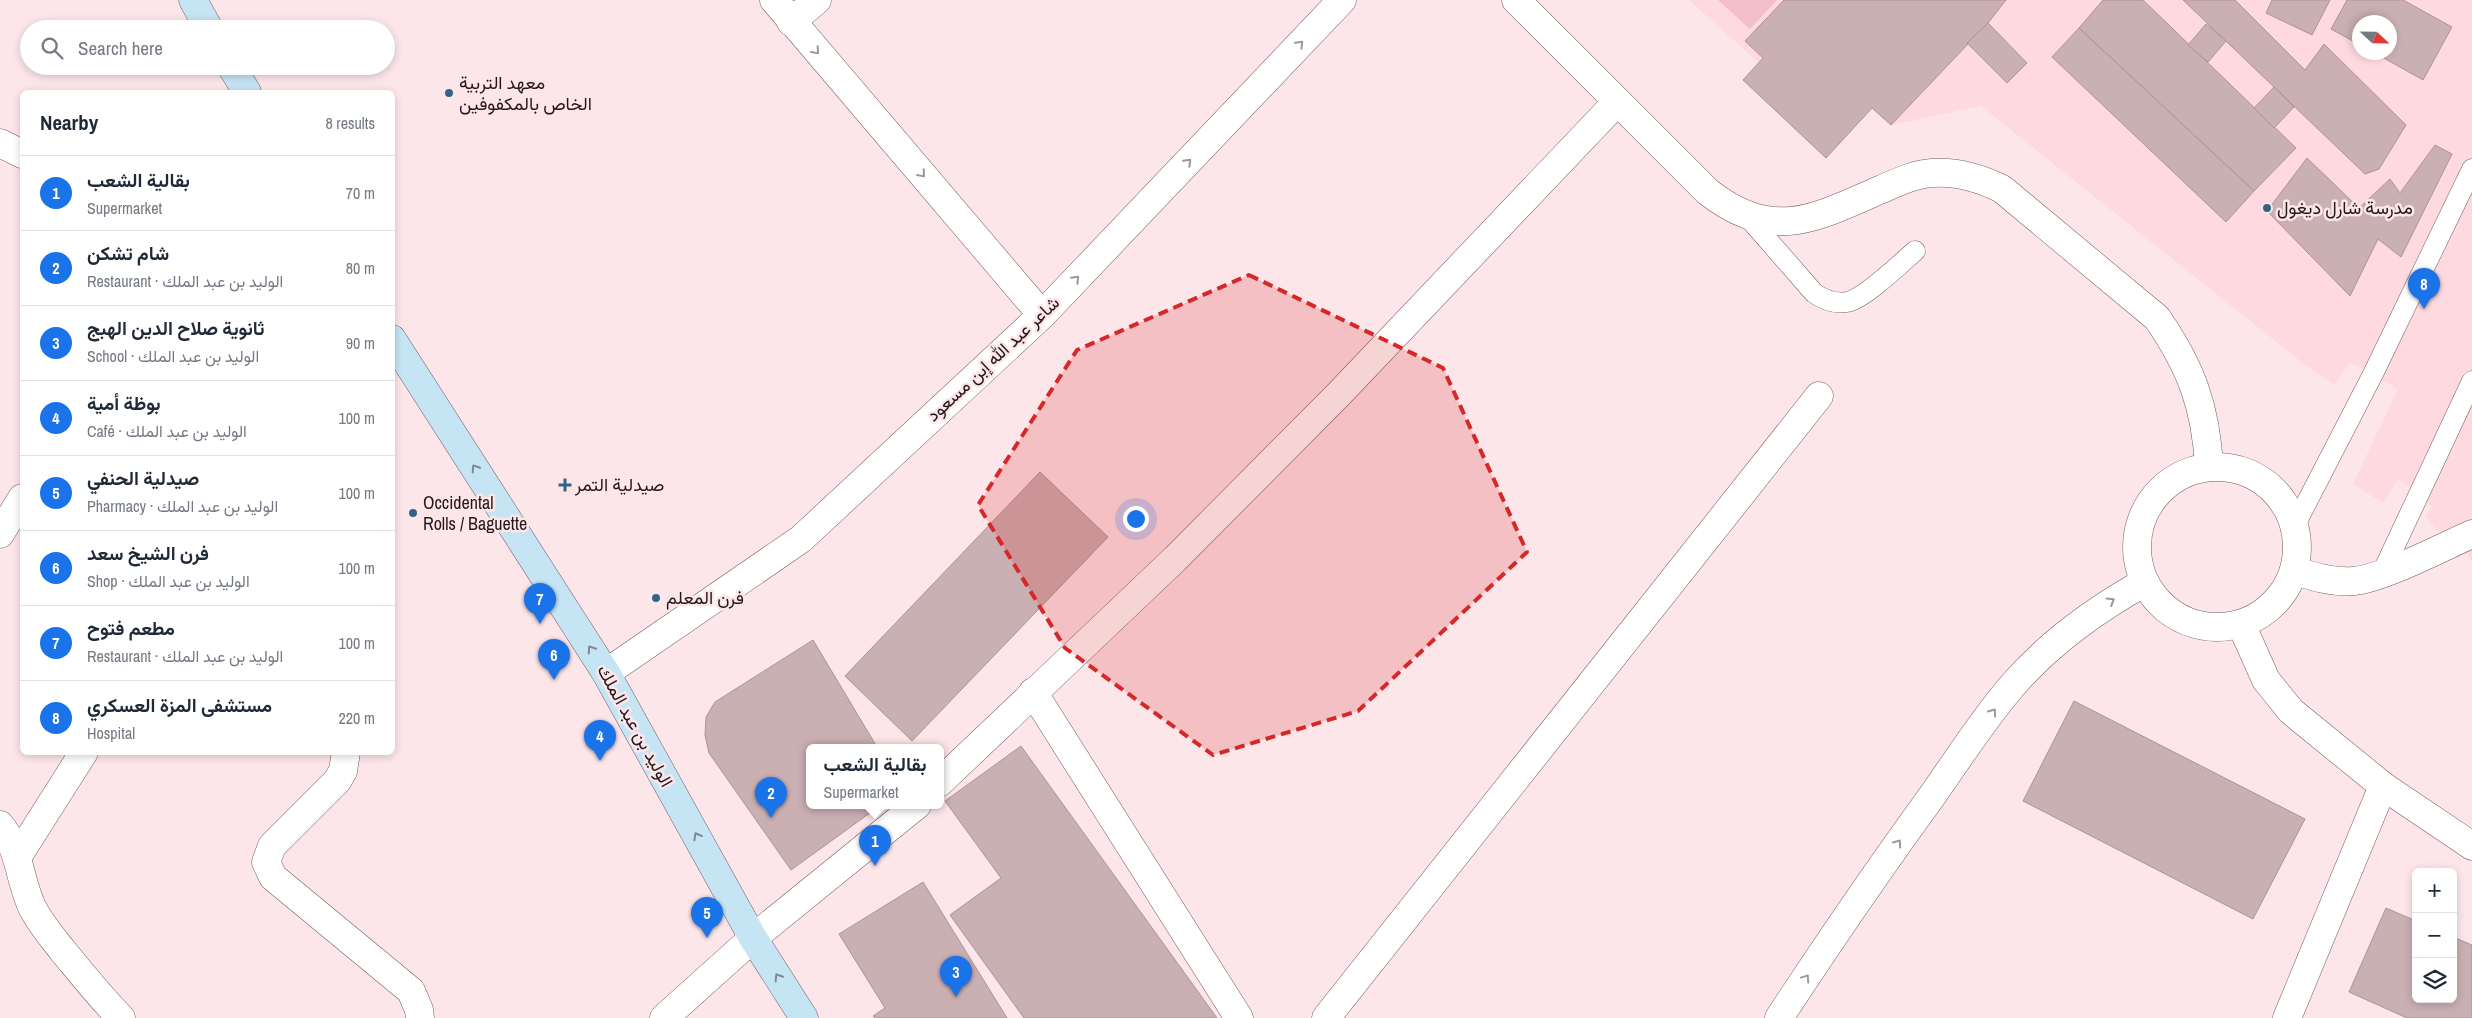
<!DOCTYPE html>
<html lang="en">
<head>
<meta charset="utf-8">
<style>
	body { margin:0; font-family:"Archivo Narrow",Vazirmatn,sans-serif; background:#f6f6f7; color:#1f2937 }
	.controls { position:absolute; right:15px; bottom:15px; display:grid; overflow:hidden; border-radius:8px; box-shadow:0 2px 8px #0003 }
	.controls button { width:45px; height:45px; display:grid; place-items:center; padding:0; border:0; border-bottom:1px solid #e0e1e3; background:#fff; color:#1f2937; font:25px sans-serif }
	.compass { position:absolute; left:2352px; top:15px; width:45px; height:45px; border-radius:50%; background:#fff; box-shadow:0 2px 8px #0003; rotate:112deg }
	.you { position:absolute; left:1135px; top:518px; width:18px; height:18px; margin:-12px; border:4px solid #fff; border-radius:50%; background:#1a73e8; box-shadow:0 0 0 8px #1a73e833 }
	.badge { display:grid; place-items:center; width:32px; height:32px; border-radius:50%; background:#1a73e8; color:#fff; font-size:16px; font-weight:700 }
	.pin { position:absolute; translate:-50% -41px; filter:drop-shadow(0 1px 2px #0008) }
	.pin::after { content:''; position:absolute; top:26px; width:18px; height:15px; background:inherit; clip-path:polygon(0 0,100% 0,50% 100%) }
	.popup { position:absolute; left:806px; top:744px; width:138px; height:65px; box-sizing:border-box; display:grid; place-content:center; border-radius:8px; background:#fff; filter:drop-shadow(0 1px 4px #0005); font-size:16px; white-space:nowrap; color:#747a83 }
	.popup b { font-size:19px; color:#1f2937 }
	.popup::after { content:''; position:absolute; left:50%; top:100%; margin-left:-10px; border:10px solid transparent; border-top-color:#fff }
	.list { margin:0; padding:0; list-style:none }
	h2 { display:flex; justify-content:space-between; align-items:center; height:65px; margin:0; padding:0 20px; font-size:21px }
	h2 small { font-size:16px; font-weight:400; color:#747a83 }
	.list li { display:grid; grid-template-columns:32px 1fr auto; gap:15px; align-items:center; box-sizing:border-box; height:75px; padding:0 20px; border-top:1px solid #e0e1e3 }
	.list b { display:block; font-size:19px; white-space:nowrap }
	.list p { margin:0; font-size:16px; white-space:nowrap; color:#747a83 }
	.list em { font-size:16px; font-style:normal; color:#747a83 }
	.icon { flex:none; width:28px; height:28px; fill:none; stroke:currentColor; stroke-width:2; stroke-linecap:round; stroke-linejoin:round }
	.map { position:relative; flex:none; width:2472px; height:1018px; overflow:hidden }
	.search { position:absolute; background:#fff; box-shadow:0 2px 8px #0003; left:20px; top:20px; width:375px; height:55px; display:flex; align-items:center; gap:12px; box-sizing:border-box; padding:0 18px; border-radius:28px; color:#747a83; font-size:19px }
	.panel { position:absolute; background:#fff; box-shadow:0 2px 8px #0003; left:20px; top:90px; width:375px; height:665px; border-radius:8px }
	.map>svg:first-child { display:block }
</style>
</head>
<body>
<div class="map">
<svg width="2472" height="1018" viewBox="0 0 2472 1018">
	<rect width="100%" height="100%" fill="#fde6ea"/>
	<!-- built -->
	<path fill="#fed9df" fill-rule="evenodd" d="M1689,0h783v563l-18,-38 -13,8 -16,-16 7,-10 -13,-14 -21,-14 -15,24 -30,-19 45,-95 -48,-27 -16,23 -30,-21 -323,-258 -90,19 -19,-17 -46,50 -83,-78 16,-17zM2360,22h30v30h-30z"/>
	<!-- green -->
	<path fill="#f2bfc8" d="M1718,0h59l-27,29z"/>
	<!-- building -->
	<g fill="#caafb3" stroke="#ad9397">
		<path d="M1784,0h222l-18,23 -97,102 -19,-17 -46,50 -83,-78 20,-22 -18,-17z"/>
		<path d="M2103,0h40l153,148 -42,43 -175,-163z"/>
		<path d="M2183,0h52l70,70 19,-26 82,81 -27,44 -14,5z"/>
		<path d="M2272,0h58l-18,35 -46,-22z"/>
		<path d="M2347,0h56l49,27 -29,53 -50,-28h17v-30h-30v23l-29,-16z"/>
		<path d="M1988,23l39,40 -20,20 -40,-40z"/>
		<path d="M2206,24l20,17 -18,21 -20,-17z"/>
		<path d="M2079,28l175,163 -28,31 -174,-165z"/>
		<path d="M2274,87l20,20 -20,21 -20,-20z"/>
		<path d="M2435,145l17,9 -51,103 -23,-18 -28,57 -83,-85 40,-53 52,50 31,-29 10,14z"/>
		<path d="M1040,472l68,65 -196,204 -67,-65z"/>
		<path d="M813,640l64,107h-67v58h71l-90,65 -82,-117 -4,-18 1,-18 9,-15z"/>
		<path d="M2074,701l231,118 -52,100 -230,-118z"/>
		<path d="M1021,746l196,272h-193l-74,-103 51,-37 -56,-77z"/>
		<path d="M923,882l84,136h-132l-2,-2 12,-8 -46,-74z"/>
		<path d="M2386,908l30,13v78h37v-62l19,8v73h-65l-58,-26z"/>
	</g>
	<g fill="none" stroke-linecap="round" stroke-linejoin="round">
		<defs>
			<g id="service">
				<path d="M1747,216l67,77c10,7 21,11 33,9 17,-3 53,-38 68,-51"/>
				<path d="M2295,525l78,-151 99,-205"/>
				<path d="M2382,573l90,-192"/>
			</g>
			<g id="minor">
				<path d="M774,0l268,315"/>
				<path d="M1516,0l192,192c66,51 107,26 174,-3 16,-7 33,-15 50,-16 26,-2 48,5 70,16l155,129c34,49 49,89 52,149"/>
				<path d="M791,22l26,-22"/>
				<path d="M0,143l22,11"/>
				<circle cx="2217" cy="547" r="80"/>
				<path d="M0,534l22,-36"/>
				<path d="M2294,570c19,7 39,13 60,11 30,-3 88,-34 118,-47"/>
				<path d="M2241,624l25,56 25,31 92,75 89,60"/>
				<path d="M1033,692l206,326"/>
				<path d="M346,752l-3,19 -6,10 -65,65 -6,16 7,15 138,114 8,19 1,8"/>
				<path d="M940,782l235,-223 163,-164 279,-293"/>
				<path d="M0,825c20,24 19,54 32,82 8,16 20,30 31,44 19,23 37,46 58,67"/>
				<path d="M18,856l66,-104"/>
				<path d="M664,1018l89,-80 164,-133"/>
				<path d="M1326,1018l493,-622"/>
				<path d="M1779,1018c48,-73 97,-145 148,-215 28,-39 54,-81 85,-117 37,-43 83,-76 133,-104"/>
				<path d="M2287,1018l96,-232"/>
			</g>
			<path id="tertiary" d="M606,673l195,-134 241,-224 300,-315"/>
			<g id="secondary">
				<path d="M193,0l16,29"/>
				<path d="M231,66l16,26"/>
				<path d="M392,339l214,334 147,265 51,80"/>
			</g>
		</defs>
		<!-- service casing -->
		<use href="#service" stroke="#745c60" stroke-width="21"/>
		<!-- minor casing -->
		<use href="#minor" stroke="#745c60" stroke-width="29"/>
		<!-- tertiary casing -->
		<use href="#tertiary" stroke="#745c60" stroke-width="29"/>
		<!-- secondary casing -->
		<use href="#secondary" stroke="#745c60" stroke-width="29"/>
		<!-- service -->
		<use href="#service" stroke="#fff" stroke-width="20"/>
		<!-- minor -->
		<use href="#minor" stroke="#fff" stroke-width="28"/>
		<!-- tertiary -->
		<use href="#tertiary" stroke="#fff" stroke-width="28"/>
		<!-- secondary -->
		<use href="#secondary" stroke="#c6e5f4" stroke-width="28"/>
	</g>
	<!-- one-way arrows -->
	<defs><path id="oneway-chevron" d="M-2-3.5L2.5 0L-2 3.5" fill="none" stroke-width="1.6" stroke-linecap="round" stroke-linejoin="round" transform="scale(1.25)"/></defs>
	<g stroke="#9c9798">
		<use href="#oneway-chevron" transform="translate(1300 44) rotate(-46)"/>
		<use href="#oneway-chevron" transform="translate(816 51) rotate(49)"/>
		<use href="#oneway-chevron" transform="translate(1188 162) rotate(-46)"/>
		<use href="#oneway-chevron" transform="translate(922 174) rotate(49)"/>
		<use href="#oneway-chevron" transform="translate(1076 279) rotate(-46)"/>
		<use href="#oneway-chevron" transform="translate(2111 601) rotate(-32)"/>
		<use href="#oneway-chevron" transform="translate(1993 712) rotate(-54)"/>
		<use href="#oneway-chevron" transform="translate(1898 843) rotate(-54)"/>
		<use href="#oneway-chevron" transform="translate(1806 978) rotate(-56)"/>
	</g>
	<g stroke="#7c8992">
		<use href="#oneway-chevron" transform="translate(475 468) rotate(-123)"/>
		<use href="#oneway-chevron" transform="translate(591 649) rotate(-123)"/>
		<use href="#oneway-chevron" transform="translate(697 836) rotate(-119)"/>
		<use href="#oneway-chevron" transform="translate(778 977) rotate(-122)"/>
	</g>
	<!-- marked area -->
	<path fill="#d62828" fill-opacity="0.2" stroke="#d62828" stroke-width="4" stroke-dasharray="10 6" stroke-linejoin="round" d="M1249,275l194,93 84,184 -169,159 -145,44 -148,-107 -87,-143 99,-155z"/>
	<!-- markers -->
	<g fill="#316682" stroke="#fde6ea" stroke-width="2">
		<circle cx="449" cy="93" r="5"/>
		<circle cx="2267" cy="208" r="5"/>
		<path d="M562.5 477.5h5v5h5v5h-5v5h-5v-5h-5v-5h5z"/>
		<circle cx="413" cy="513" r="5"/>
		<circle cx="656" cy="598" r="5"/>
	</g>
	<g text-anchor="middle" stroke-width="5" stroke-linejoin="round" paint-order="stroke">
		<!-- poi labels -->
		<g font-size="18" fill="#22181a" stroke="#fde6ea" text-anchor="start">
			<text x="459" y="89">معهد التربية<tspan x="459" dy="21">الخاص بالمكفوفين</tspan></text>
			<text x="2277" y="214">مدرسة شارل ديغول</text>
			<text x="575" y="491">صيدلية التمر</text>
			<text x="423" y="509">Occidental<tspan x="423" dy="21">Rolls / Baguette</tspan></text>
			<text x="666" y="604">فرن المعلم</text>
		</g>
		<!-- street labels -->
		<g font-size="18" fill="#22181a" stroke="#fde6ea">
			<text transform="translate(993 359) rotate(-43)" y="6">شاعر عبد الله إبن مسعود</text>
			<text transform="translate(635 726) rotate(61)" y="6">الوليد بن عبد الملك</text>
		</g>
	</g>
</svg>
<div class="controls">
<button>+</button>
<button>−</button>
<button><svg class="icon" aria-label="layers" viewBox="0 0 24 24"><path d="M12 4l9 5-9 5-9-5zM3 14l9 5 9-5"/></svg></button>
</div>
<svg class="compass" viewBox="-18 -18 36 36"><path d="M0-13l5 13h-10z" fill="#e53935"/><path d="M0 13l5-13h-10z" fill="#747a83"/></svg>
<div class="you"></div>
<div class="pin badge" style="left:875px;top:866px">1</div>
<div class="popup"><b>بقالية الشعب</b>Supermarket</div>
<div class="pin badge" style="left:771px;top:818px">2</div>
<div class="pin badge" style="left:956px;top:997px">3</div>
<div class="pin badge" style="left:600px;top:761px">4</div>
<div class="pin badge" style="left:707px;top:938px">5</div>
<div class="pin badge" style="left:554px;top:680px">6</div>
<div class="pin badge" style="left:540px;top:624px">7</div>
<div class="pin badge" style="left:2424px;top:309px">8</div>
<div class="search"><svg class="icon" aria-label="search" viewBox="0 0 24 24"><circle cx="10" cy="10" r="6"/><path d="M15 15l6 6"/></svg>Search here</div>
<section class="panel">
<h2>Nearby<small>8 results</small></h2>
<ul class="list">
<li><span class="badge">1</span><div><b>بقالية الشعب</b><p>Supermarket</p></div><em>70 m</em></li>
<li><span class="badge">2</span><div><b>شام تشكن</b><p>Restaurant · الوليد بن عبد الملك</p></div><em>80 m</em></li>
<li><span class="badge">3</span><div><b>ثانوية صلاح الدين الهبج</b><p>School · الوليد بن عبد الملك</p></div><em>90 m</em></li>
<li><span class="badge">4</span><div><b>بوظة أمية</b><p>Café · الوليد بن عبد الملك</p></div><em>100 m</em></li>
<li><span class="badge">5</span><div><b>صيدلية الحنفي</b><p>Pharmacy · الوليد بن عبد الملك</p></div><em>100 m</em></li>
<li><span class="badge">6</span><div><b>فرن الشيخ سعد</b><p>Shop · الوليد بن عبد الملك</p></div><em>100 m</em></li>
<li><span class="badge">7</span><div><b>مطعم فتوح</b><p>Restaurant · الوليد بن عبد الملك</p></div><em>100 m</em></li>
<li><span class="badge">8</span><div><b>مستشفى المزة العسكري</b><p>Hospital</p></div><em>220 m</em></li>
</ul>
</section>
</div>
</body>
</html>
